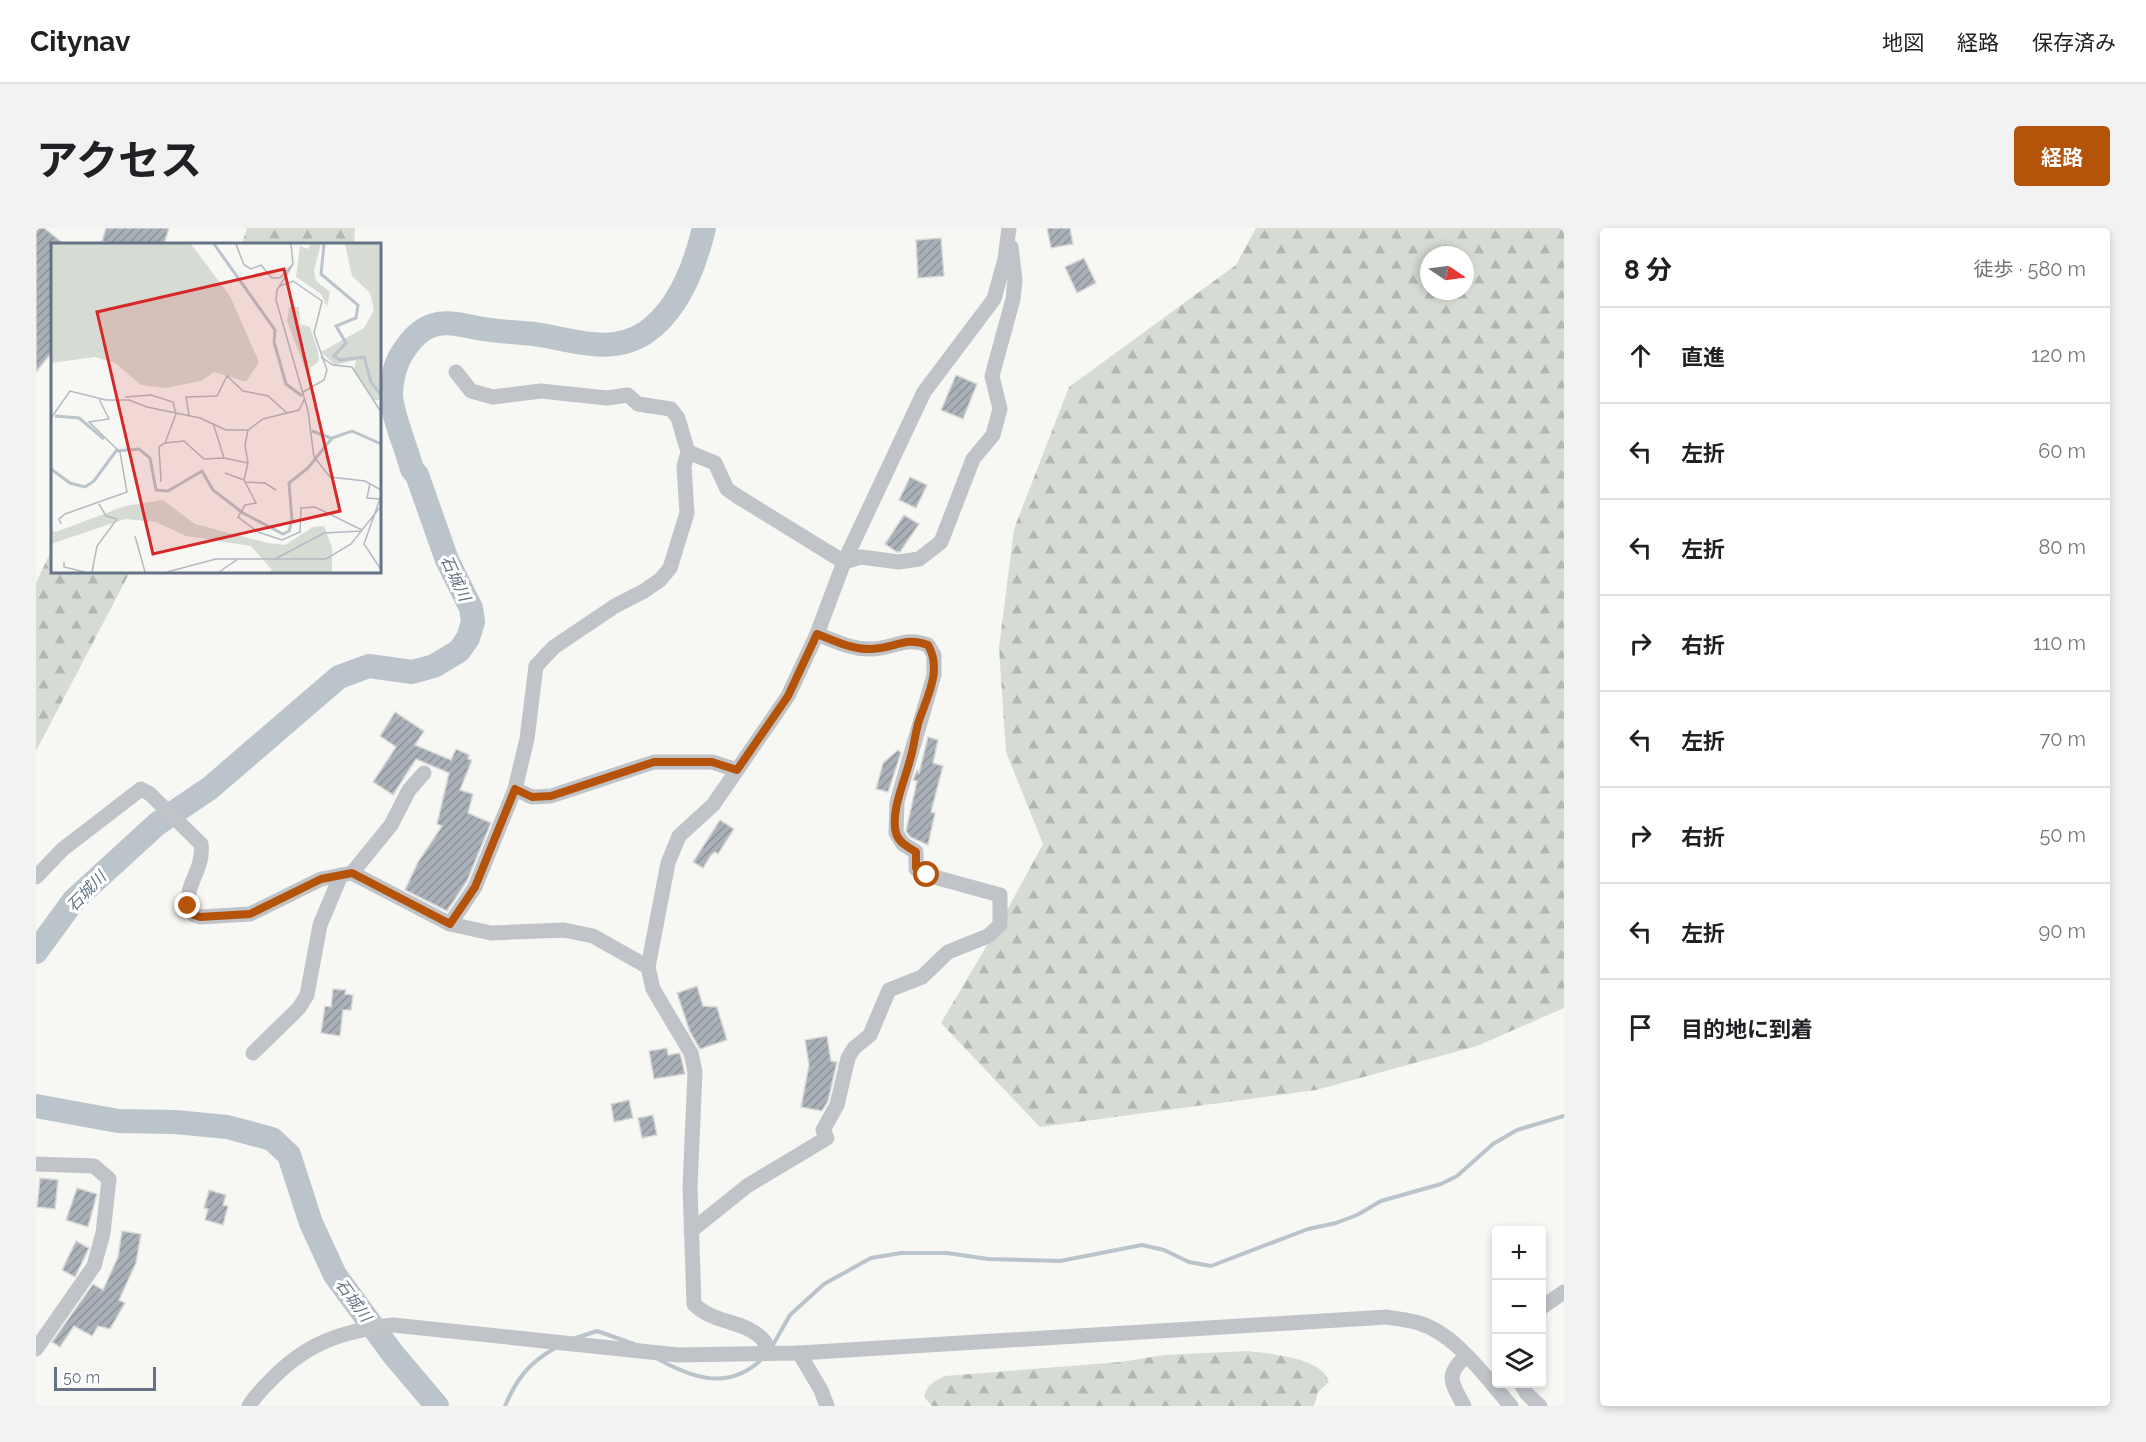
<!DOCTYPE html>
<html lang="ja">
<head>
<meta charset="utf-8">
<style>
	body { margin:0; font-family:Raleway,"Noto Sans JP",sans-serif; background:#f2f2f2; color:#202124 }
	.controls { position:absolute; right:18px; bottom:18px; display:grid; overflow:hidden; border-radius:6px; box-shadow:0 3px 9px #0003 }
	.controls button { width:54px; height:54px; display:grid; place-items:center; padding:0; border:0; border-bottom:2px solid #e0e0e0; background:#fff; color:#202124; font:30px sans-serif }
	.compass { position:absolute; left:1384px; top:18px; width:54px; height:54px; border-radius:50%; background:#fff; box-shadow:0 3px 9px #0003; rotate:103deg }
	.scale { position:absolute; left:18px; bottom:15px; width:102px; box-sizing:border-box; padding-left:6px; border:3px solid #667386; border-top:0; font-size:16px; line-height:21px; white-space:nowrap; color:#667386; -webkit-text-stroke:4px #fff; paint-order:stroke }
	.stop { position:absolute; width:18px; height:18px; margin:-14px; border:4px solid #b45309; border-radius:50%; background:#fff }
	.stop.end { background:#b45309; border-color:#fff; box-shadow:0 2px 6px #0008 }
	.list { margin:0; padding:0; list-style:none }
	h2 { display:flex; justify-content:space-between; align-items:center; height:78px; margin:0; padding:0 24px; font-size:26px }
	h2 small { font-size:20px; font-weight:400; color:#757577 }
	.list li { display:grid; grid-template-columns:39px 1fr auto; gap:18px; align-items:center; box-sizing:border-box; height:96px; padding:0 24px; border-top:2px solid #e0e0e0 }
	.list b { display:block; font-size:22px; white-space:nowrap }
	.list em { font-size:20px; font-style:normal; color:#757577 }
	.icon { flex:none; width:33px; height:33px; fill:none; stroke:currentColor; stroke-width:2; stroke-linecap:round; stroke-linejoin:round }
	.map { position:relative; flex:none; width:1528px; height:1178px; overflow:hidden; border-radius:6px }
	header { display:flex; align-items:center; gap:36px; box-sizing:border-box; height:84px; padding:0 30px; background:#fff; border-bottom:2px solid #e0e0e0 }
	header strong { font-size:28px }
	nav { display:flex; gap:33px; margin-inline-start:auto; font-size:21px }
	.intro { display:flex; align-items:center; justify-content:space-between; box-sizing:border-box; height:144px; padding:0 36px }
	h1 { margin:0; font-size:42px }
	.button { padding:15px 27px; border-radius:6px; background:#b45309; color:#fff; font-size:21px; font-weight:700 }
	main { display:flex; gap:36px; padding:0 36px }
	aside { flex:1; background:#fff; border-radius:6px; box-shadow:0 3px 9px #0003 }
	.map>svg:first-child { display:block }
</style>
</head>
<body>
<header>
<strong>Citynav</strong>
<nav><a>地図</a><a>経路</a><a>保存済み</a></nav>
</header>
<div class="intro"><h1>アクセス</h1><a class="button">経路</a></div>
<main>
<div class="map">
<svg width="1528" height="1178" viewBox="0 0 1528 1178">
	<defs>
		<pattern id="forest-firs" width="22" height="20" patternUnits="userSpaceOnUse" patternTransform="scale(1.5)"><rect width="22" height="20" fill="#d6dcd4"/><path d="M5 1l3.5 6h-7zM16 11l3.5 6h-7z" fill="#b1b7b2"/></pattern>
		<pattern id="building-hatch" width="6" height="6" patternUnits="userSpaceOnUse" patternTransform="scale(1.5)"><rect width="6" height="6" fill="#a9b0b8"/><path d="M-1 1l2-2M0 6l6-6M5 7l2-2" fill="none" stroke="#8d949b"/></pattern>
	</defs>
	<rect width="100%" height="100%" fill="#f7f7f4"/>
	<!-- forest -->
	<g fill="url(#forest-firs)" fill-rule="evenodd">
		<path d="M211,0h108l-1,16h-112z"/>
		<path d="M1220,0h308v780l-87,38 -161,44 -276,37 -99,-104 58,-98 44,-81 -37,-92 -7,-104 15,-119 55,-142 167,-122zM1393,27h36v36h-36z"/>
		<path d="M16,321v23h78l-94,179v-168z"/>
		<path d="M1212,1123c22,3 74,6 81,31l-11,10 -4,14h-382l-8,-9c2,-12 11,-16 21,-21l176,-14 43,-7z"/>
	</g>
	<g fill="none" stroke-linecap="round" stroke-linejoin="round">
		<!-- stream -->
		<g stroke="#bbc4ca" stroke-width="4">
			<path d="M540,1110l21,-7 37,13"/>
			<path d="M734,1122l20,-35 34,-31 47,-26 30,-5h46l41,6 72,2 82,-16 22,5 25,12 22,4 97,-37 28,-6 21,-8 24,-14 60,-17 16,-8 36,-32 24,-14 47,-14"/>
			<path d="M622,1131c36,20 72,32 105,-1"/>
			<path d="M469,1178c12,-28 24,-43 50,-58"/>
		</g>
		<!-- river -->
		<g stroke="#bbc4ca" stroke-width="24">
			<path d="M0,724l38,-52 83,-76 53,-36 129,-111 30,-11 43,6 22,-6 25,-15 9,-13 5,-16 -2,-14 -24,-48 -30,-85 -5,-6c-6,-22 -16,-44 -20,-66 -3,-14 2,-36 9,-48 8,-13 18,-26 33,-30 16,-5 34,2 50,4 16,3 33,3 50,5 36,5 76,22 111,-1 34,-23 50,-67 59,-105"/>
			<path d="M0,878l82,15 57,1 52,5 45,12 17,16 22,68 24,52 58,79 44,52"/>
		</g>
	</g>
	<!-- building -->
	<g fill="url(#building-hatch)" stroke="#d9d9d7" stroke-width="1.5">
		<path d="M0,0h8l20,16h-12v108l-16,20z"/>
		<path d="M70,0h63l-5,16h-52l-10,-3z"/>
		<path d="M1011,0h23l3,16 -22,4z"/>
		<path d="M905,10l3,38 -26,2 -2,-38z"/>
		<path d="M1048,30l12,25 -19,10 -12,-26z"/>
		<path d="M920,147l21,9 -14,35 -22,-9z"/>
		<path d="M874,249l17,8 -11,23 -17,-8z"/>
		<path d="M868,287l15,9 -19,28h-3l-12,-8z"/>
		<path d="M359,484l29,19 -9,14 36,15 5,-11 13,6 -1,4 4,1 -12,30 13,4 -5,19 23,10 -24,58 -20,30 -42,-21 13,-28 24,-36 -5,-2 12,-51 -33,-14 -23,36 -20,-13 23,-35 -16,-11z"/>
		<path d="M892,509l10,3 -5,23 10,3 -12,46 4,1 -7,32 -18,-8 -4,-6 11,-50 -4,-1 4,-10 2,3z"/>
		<path d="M862,522l3,3 -13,39 -12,-3 7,-26z"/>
		<path d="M684,592l14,9 -16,25 -3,-2 -4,3 -8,13 -10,-6z"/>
		<path d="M661,758l6,20 14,1 10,33 -27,9 -10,-17 -13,-39z"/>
		<path d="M297,761l13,1 -1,4 8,1 -2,15h-8l-3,26 -19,-3 4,-27 6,1z"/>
		<path d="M791,808l4,25 6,1 -9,39 -6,10 -21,-4 8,-42 -4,-25z"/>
		<path d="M631,820l1,7 12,-2 5,21 -31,5 -5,-28z"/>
		<path d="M593,872l4,18 -19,4 -3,-18z"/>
		<path d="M617,887l4,20 -15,3 -4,-20z"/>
		<path d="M4,950l18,2 -3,29 -18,-2z"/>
		<path d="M41,960l20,6 -9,33 -22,-7z"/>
		<path d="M173,962l17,5 -3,10 5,1 -5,19 -18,-5 3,-11 -4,-1z"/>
		<path d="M86,1003l19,3 -5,29 -17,37 6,3 -15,26 -12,-3 -6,10 -18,-10 -14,21 -8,-5 41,-58 10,6 15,-33z"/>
		<path d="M40,1013l13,7 -14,29 -13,-7z"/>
	</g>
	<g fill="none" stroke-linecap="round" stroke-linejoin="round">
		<!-- minor -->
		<g stroke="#c0c4c9" stroke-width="15">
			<path d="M652,224l27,11 12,26 10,7 107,66"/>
			<path d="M808,334l17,-5 38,5 20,-3 22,-17 32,-83 20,-24 7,-26 -8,-33 21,-77 2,-19 -4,-33"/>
			<path d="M479,561l17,8 19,-1 103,-34h58l25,8"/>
			<path d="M316,645l39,-48 18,-35 15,-17"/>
			<path d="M0,649l27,-28 78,-60 9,5 51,50c4,30 -24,45 -7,71l6,2 50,-3 71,-35 31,-6 98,51 41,9 73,-3 29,6 55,31"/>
			<path d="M414,696l25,-37 40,-98 12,-50 9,-73 18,-19 61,-41 29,-15 16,-11 10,-12 17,-55 -3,-47 4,-14 -10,-34 -7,-9 -33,-5 -10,-9 -21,3 -66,-7 -48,6 -22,-6 -15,-19"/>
			<path d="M217,825l46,-45 8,-13 13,-70 21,-50"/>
			<path d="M0,936l58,2 15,13 -6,54 -9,33 -58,83"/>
			<path d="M655,1003l56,-45 80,-48 -4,-8 14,-25 11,-47 6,-10 16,-13 19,-45 33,-13 26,-25 40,-16 12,-11v-30l-73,-20 -11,-6v-17l-13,-8 -7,-11 1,-31 37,-127v-20l-6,-10c-23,-9 -32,3 -56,4 -19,1 -37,-8 -55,-15"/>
			<path d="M1506,1079l22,-15"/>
			<path d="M728,1125l1,-11c-18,-23 -51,-17 -71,-38l-4,-117 5,-115 -4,-19 -38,-64 -5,-22 20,-104 11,-27 34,-31 75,-109 29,-62 27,-72 80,-170 70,-93 11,-40 4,-31"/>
			<path d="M763,1125l22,37 6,16"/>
			<path d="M1485,1156l6,10 13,12"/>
			<path d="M213,1178c6,-10 13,-17 21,-25 36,-38 72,-50 123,-56l285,30 121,-2 588,-36c10,2 21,3 32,6 37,11 67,55 92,83"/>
			<path d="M1428,1178c-12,-23 -20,-30 2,-50"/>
		</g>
	</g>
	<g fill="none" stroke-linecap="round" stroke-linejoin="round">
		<!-- route -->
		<path stroke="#b45309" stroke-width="8" d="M152,678l6,9 6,2 50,-3 71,-35 31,-6 98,51 25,-37 40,-98 17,8 19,-1 103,-34h58l25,8 51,-74 29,-62c18,7 36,16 55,15 24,-1 33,-13 56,-4 15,26 -2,53 -10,79 -3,11 -4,22 -7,32 -5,22 -21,55 -15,77 3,10 12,14 20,19v16l11,7"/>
	</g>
	<g text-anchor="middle" stroke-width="6" stroke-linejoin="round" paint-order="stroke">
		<!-- water labels -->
		<g font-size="16" font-style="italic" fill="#627482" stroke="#fff">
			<text transform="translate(420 350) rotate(65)" y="6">石城川</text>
			<text transform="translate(50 663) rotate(-46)" y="6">石城川</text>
			<text transform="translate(318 1072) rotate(54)" y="6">石城川</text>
		</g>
	</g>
	<!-- overview -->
	<g transform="translate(15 15)">
		<rect width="330" height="330" fill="#f7f7f4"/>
		<path d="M0,1h140l39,52 29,66 -13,20 -32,-10 -13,9 -36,7 -24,-3 -26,-22 -20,-6 -44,6zM260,1h10l-7,26 2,11 14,11 -3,15 -6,-13 -25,-17 4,-31 8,3zM294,1h36v108h-60l43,-24 10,-18 -4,-17 -18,-17zM238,64h10l1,17 10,3 8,24 1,10 -13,10 -19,-50zM112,257l32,24 73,19 17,2 28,-18 11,-1 8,21v25h-63l3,-2 -21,-24 -65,-10 -30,-14 -31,-3 -74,25v-14l5,2 69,-26z" fill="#d6dcd4"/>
		<path d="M270,109h60v48h-8l-19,-30 2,-10 -21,5z" fill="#d6dcd4"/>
		<path fill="none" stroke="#bbc4ca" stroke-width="3" d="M163,1l61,86 -1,12 12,42 16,12M273,1l-3,30 37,31 -2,13 -20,8 10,17 -12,13 6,4 24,-3 7,25 10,13M4,173l24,2 25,21M261,188l19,7M0,226l19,14 15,4 9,-6 22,-30 23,-2 11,9 6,32 12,1 34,-20 11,19 30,23 40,21 6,-3 3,-11 -3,-37 19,-15 24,-30 20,-7 29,13"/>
		<path fill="none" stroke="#b4bac1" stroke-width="1.5" d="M185,1l8,21 7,4 10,-4 11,13h8l13,-14M240,1l2,20 -16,26 -1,10 32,111 6,46 16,20 35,4 16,9M229,43l13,-5 29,20 -8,32 13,37 -3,10 -21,12M270,114l12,8 19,2 29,45M74,154l26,-2 22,7 3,12 -11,29M138,172l-3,-18 31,-1 10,-20 16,15 25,5 19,17M0,175l19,-27 36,9h23l18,7 53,11 26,12h22l15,-11 36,-9 6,-12M162,180l11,35M197,187l-3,15 3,18 -4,17 12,23 -11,2 -7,12 20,15 24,8 18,-8 1,-24 14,-1 47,23M174,230l19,7M110,239l-2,-35 6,-4 19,-2 20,18 20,-1 24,5M193,239l21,1 11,7M319,240l-3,15 13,1M10,281l-2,-5 6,-5 62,-22 -7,-40 -31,-30 20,-3 -10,-20M84,293l10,36M224,316l49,-26 37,-2M13,319v5l21,5M329,325l-16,-24 17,-48M41,329l5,-26 20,-27 -11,-3 -7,-12M116,329l49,-13h110l25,-15 30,-38M168,329l19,-13"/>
		<path fill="#d62828" fill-opacity="0.15" stroke="#d62828" stroke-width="3" d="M233,26l56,242 -187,43 -56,-242z"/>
		<rect width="330" height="330" fill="none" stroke="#667386" stroke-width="3"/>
	</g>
</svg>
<div class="controls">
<button>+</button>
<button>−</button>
<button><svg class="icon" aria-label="layers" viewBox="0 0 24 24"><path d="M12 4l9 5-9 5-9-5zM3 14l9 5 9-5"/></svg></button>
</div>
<svg class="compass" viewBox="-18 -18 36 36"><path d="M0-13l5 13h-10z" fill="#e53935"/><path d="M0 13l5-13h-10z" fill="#757577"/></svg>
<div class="scale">50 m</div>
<div class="stop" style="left:891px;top:647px"></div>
<div class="stop end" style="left:152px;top:678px"></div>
</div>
<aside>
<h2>8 分<small>徒歩 · 580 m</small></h2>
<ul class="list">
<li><svg class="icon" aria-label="ahead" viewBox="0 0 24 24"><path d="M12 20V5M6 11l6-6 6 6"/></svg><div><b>直進</b></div><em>120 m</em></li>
<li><svg class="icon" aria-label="left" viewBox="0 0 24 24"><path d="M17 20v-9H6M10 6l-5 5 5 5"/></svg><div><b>左折</b></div><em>60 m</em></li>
<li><svg class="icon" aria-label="left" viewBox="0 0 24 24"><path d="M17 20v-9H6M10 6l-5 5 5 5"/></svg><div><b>左折</b></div><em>80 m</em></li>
<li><svg class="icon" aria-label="right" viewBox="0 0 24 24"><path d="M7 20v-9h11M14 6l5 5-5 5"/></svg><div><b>右折</b></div><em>110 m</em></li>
<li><svg class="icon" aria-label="left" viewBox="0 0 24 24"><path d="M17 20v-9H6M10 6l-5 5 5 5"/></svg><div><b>左折</b></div><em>70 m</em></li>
<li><svg class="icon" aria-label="right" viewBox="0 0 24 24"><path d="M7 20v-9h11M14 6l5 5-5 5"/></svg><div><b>右折</b></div><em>50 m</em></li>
<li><svg class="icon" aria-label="left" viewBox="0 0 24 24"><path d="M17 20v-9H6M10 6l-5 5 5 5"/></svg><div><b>左折</b></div><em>90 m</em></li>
<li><svg class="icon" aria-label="arrive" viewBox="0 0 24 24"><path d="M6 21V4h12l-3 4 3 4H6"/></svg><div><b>目的地に到着</b></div></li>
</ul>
</aside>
</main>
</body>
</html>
